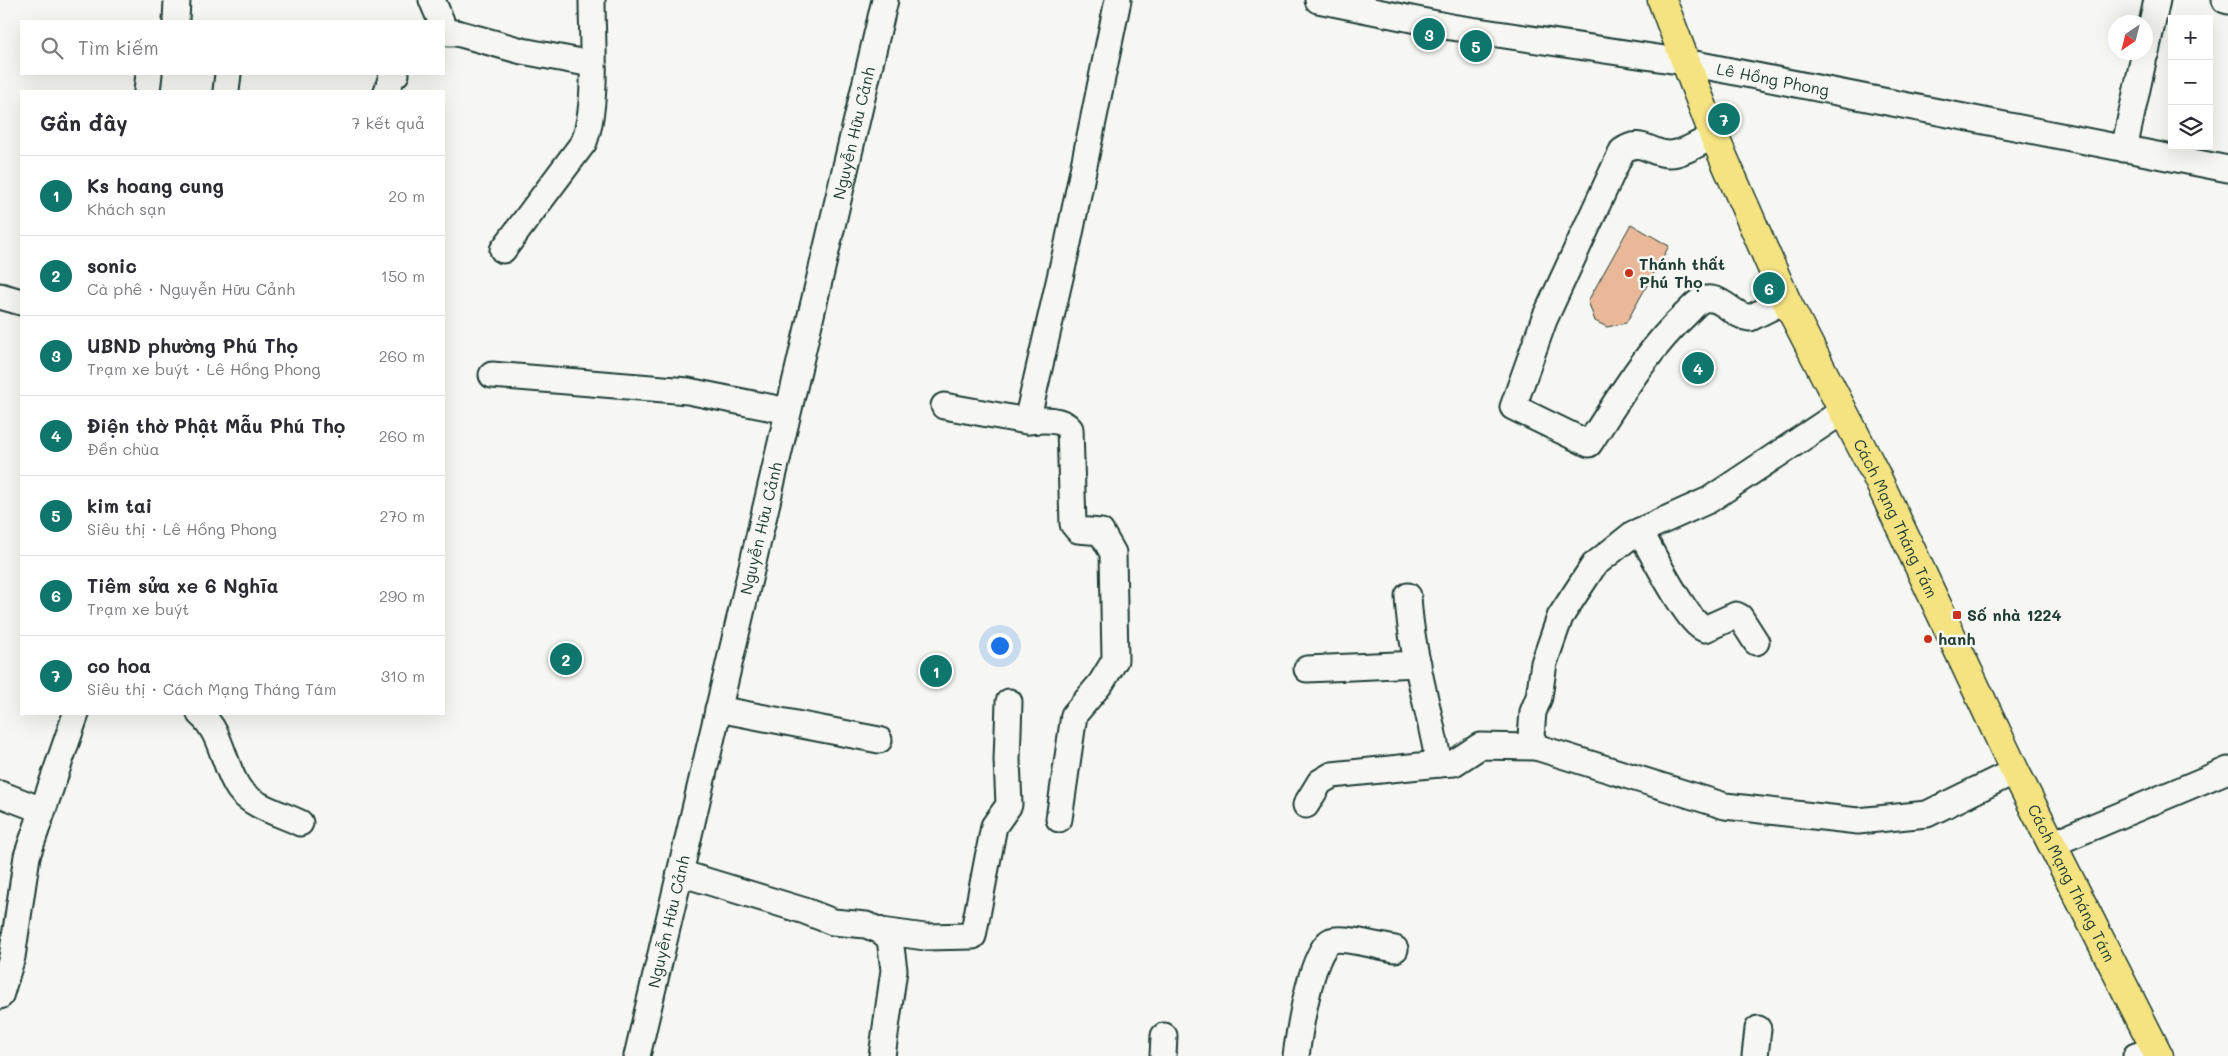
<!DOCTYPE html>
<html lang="vi">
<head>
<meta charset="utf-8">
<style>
	body { margin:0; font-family:Mali,sans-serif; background:#f2f2f3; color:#2b2b33 }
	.controls { position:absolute; right:15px; top:15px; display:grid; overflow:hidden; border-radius:0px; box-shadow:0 5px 20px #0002 }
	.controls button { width:45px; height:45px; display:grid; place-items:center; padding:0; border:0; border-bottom:1px solid #e1e1e2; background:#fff; color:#2b2b33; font:25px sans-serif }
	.compass { position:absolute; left:2108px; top:15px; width:45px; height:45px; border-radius:50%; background:#fff; box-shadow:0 5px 20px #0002; rotate:215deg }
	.you { position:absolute; left:999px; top:645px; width:18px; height:18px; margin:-12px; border:4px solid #fff; border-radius:50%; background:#1a73e8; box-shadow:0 0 0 8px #1a73e833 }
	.badge { display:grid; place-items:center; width:32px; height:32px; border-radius:50%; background:#0f766e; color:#fff; font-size:16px; font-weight:700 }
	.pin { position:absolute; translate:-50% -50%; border:2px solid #fff; box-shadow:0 1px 5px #0006 }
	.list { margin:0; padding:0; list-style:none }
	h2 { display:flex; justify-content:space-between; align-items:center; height:65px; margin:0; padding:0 20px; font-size:21px }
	h2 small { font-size:16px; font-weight:400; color:#7c7c81 }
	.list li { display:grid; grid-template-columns:32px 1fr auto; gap:15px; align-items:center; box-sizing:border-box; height:80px; padding:0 20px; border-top:1px solid #e1e1e2 }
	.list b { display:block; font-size:19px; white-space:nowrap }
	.list p { margin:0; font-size:16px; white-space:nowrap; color:#7c7c81 }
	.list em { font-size:16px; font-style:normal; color:#7c7c81 }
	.icon { flex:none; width:28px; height:28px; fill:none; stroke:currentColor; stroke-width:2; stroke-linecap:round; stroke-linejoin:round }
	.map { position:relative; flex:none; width:2228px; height:1056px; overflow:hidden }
	.search { position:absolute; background:#fff; box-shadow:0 5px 20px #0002; left:20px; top:20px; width:425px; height:55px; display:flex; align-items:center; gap:12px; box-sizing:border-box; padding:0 18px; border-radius:0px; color:#7c7c81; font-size:19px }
	.panel { position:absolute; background:#fff; box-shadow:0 5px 20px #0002; left:20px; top:90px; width:425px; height:625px; border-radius:0px }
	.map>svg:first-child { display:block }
</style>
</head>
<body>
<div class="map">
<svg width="2228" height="1056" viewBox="0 0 2228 1056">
	<rect width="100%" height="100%" fill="#f6f6f2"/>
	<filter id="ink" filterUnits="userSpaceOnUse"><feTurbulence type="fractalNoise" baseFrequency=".02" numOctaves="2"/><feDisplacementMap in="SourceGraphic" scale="10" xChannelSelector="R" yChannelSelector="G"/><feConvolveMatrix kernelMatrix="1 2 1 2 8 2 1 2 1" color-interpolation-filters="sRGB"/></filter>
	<g filter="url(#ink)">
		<!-- building -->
		<path fill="#e9b899" stroke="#1f3d34" d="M1631,224l38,22 -43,77 -19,4 -12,-6 -7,-20z"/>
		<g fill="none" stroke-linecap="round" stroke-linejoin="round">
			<defs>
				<g id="minor">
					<path d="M432,0l9,21"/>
					<path id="s1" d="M1318,0l133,27 234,35 543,107"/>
					<path d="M2225,0l3,1"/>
					<path d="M176,21l1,-21"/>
					<path d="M444,28l5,5h8l65,18 70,13"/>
					<path d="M2146,52l11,-52"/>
					<path d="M147,91l2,-17"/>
					<path d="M226,91l2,-17"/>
					<path d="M387,91l4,-12 5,-5"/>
					<path d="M1714,136c-12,5 -24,14 -37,17 -25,6 -33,-18 -55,-2l-78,169 -31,87 76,37c30,-46 58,-94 98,-131 4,-4 10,-11 15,-13 18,-7 30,16 48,18l36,-18"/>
					<path d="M2124,149l21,-97"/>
					<path d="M503,250l81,-108c14,-38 8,-100 8,-142"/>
					<path d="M0,296l21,6"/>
					<path d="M492,375l196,16 100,20"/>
					<path d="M944,406l83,15"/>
					<path d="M1843,411l-134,89 -76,34 -39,31 -34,52 -16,46 -5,34 -6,15 -2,24 5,11 189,59 133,15 69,-7 88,-43"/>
					<path d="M1640,531c9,16 49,96 65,98l31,-14 4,2 16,25"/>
					<path d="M1408,596c3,57 21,112 31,168l15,-1 26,-17 56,1"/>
					<path d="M1307,669l111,-5"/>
					<path d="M718,709l161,31"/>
					<path d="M200,714c22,18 23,52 39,75 12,17 43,25 61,34"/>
					<path d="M0,794l42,16"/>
					<path d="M1306,805l14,-23 12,-7 107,-11"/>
					<path d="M1059,819l15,-104 27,-32 14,-23 -2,-107 -12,-21 -23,-2 -5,-6 -3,-95c-9,-12 -30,-9 -43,-8l41,-178 50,-243"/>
					<path d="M2052,844l176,-74"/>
					<path d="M680,873l125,38 28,11 33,3 15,6 9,8 4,31 -12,86"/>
					<path d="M881,931l44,6 48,-1 21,-110 15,-21 -2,-45 2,-58"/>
					<path d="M0,996l12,-39 15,-101 49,-142"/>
					<path id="s2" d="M637,1056l248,-1056"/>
					<path d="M1163,1056l1,-20"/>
					<path d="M1296,1056c3,-22 15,-106 35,-115 10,-5 51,6 64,8"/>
					<path d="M1755,1056l3,-27"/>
					<path d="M2136,1056l20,-6"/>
				</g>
				<g id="major">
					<path id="s3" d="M1662,0l52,136 72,164 89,173 140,298 144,285"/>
				</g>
			</defs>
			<!-- minor casing -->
			<use href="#minor" stroke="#1f3d34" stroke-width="29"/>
			<!-- major casing -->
			<use href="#major" stroke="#1f3d34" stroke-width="31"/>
			<!-- minor -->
			<use href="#minor" stroke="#f6f6f2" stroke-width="25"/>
			<!-- major -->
			<use href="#major" stroke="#f5e382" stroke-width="28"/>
		</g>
	</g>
	<!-- markers -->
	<g fill="#c8321e" stroke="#f6f6f2" stroke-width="2">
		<circle cx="1629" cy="273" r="5"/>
		<rect x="1952" y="610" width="10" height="10" rx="2.5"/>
		<circle cx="1928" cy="639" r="5"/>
	</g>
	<g text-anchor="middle" stroke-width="5" stroke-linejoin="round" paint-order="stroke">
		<!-- street labels -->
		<g font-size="16" fill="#1f3d34" stroke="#f6f6f2">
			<text dy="6" stroke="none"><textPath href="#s1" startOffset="462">Lê Hồng Phong</textPath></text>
			<text dy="6" stroke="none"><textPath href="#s2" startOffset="948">Nguyễn Hữu Cảnh</textPath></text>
			<text dy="6" stroke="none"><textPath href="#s3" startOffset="569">Cách Mạng Tháng Tám</textPath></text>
			<text dy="6" stroke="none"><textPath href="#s2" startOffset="542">Nguyễn Hữu Cảnh</textPath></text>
			<text dy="6" stroke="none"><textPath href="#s3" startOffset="974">Cách Mạng Tháng Tám</textPath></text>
			<text dy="6" stroke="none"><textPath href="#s2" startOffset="138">Nguyễn Hữu Cảnh</textPath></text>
		</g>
		<!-- poi labels -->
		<g font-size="16" font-weight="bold" fill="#1f3d34" stroke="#f6f6f2" text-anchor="start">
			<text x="1639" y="270">Thánh thất<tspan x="1639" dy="18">Phú Thọ</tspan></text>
			<text x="1967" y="621">Số nhà 1224</text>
			<text x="1938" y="645">hanh</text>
		</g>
	</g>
</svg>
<div class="controls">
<button>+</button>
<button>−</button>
<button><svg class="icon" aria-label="layers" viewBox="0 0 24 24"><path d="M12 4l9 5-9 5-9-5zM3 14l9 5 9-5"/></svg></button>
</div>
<svg class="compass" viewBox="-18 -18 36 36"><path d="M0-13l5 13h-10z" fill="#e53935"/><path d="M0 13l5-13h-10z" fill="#7c7c81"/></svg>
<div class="you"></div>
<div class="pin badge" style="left:936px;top:671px">1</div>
<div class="pin badge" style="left:566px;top:659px">2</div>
<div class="pin badge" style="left:1429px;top:34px">3</div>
<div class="pin badge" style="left:1698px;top:368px">4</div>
<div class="pin badge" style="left:1476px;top:46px">5</div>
<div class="pin badge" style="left:1769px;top:288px">6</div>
<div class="pin badge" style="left:1724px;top:119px">7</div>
<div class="search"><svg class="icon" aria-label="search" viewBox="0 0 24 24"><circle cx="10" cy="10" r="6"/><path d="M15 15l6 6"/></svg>Tìm kiếm</div>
<section class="panel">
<h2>Gần đây<small>7 kết quả</small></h2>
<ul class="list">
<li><span class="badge">1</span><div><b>Ks hoang cung</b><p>Khách sạn</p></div><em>20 m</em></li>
<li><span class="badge">2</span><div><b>sonic</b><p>Cà phê · Nguyễn Hữu Cảnh</p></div><em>150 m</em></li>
<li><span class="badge">3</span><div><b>UBND phường Phú Thọ</b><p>Trạm xe buýt · Lê Hồng Phong</p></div><em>260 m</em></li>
<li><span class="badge">4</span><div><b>Điện thờ Phật Mẫu Phú Thọ</b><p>Đền chùa</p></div><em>260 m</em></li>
<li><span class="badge">5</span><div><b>kim tai</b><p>Siêu thị · Lê Hồng Phong</p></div><em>270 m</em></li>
<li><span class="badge">6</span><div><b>Tiêm sửa xe 6 Nghĩa</b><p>Trạm xe buýt</p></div><em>290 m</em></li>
<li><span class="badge">7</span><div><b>co hoa</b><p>Siêu thị · Cách Mạng Tháng Tám</p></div><em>310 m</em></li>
</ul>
</section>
</div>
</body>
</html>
